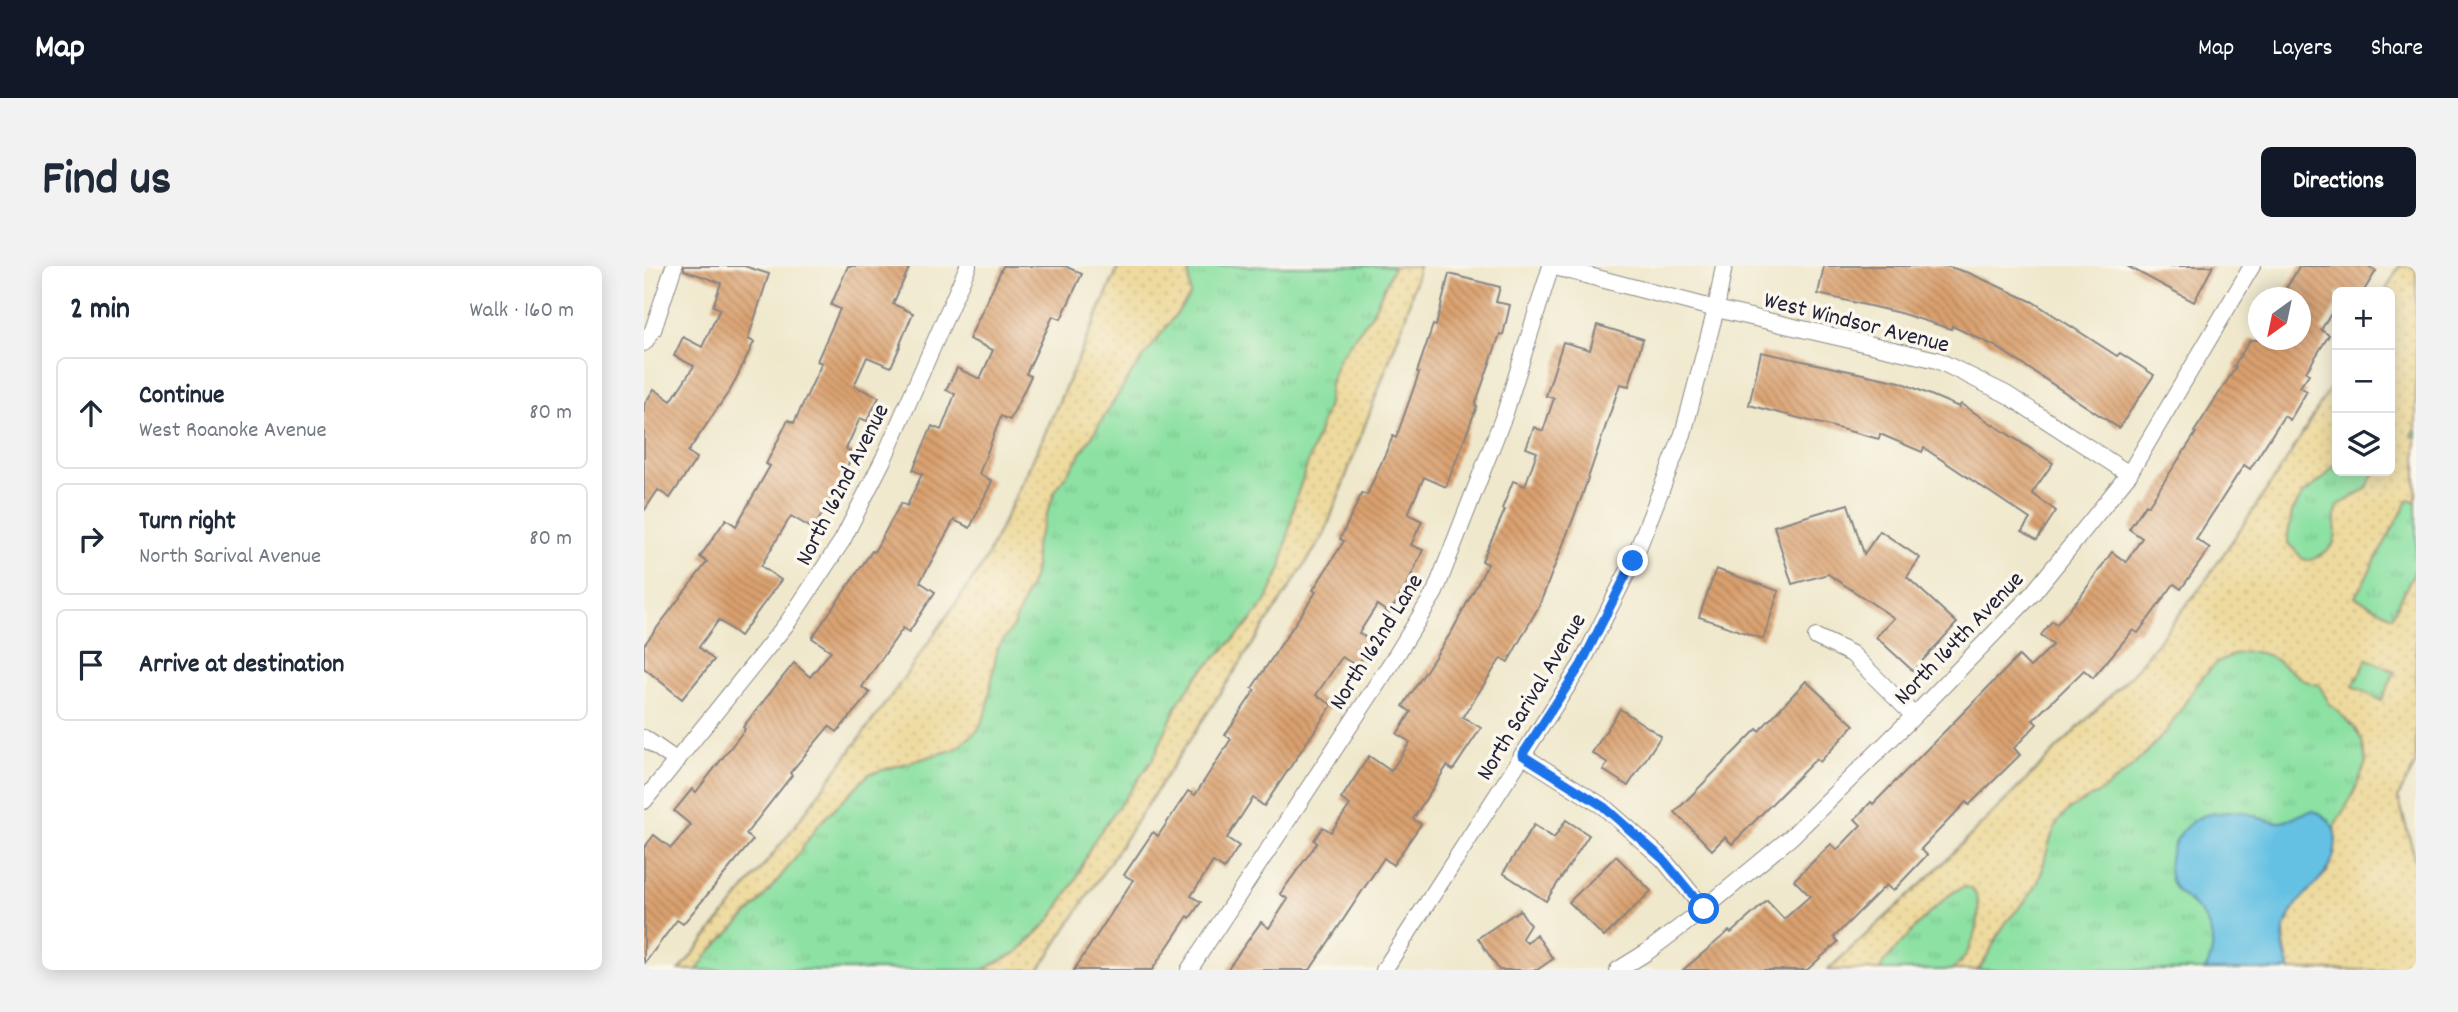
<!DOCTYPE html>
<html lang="en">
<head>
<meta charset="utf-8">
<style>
	body { margin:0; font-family:Dekko,sans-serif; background:#f2f2f3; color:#1f2937 }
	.controls { position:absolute; right:21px; top:21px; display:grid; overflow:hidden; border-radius:10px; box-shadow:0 4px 18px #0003 }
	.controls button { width:63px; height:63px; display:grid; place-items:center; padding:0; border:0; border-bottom:2px solid #e0e1e3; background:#fff; color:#1f2937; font:35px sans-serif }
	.compass { position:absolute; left:1604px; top:21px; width:63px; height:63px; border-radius:50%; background:#fff; box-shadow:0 4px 18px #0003; rotate:213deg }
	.stop { position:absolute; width:21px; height:21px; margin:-16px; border:5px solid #1a73e8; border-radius:50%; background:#fff }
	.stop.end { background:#1a73e8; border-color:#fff; box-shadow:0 2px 7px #0008 }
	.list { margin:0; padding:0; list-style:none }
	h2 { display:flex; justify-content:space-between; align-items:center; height:91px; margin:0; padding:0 28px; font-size:30px }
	h2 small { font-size:23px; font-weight:400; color:#747a83 }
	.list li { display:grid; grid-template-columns:46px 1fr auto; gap:21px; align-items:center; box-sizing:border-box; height:112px; margin:0 14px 14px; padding:0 14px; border:2px solid #e0e1e3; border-radius:10px }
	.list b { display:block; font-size:26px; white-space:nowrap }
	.list p { margin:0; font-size:23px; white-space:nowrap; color:#747a83 }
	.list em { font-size:23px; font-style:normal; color:#747a83 }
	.icon { flex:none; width:38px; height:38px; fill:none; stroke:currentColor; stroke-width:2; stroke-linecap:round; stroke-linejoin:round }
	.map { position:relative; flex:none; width:1772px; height:704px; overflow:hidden; border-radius:10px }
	header { display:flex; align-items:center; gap:42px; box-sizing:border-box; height:98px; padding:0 35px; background:#111827; color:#fff }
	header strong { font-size:33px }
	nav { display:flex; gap:38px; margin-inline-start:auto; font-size:24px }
	.intro { display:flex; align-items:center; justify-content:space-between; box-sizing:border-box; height:168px; padding:0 42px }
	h1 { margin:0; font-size:49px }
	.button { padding:18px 32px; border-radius:10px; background:#111827; color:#fff; font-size:24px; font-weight:700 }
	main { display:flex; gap:42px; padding:0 42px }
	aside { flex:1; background:#fff; border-radius:10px; box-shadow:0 4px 18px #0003 }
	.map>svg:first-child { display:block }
</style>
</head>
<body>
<header>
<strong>Map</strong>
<nav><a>Map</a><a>Layers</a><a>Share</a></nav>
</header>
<div class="intro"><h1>Find us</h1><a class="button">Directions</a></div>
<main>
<aside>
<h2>2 min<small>Walk · 160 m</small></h2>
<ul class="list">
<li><svg class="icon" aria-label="ahead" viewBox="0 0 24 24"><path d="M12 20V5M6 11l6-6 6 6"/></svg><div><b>Continue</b><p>West Roanoke Avenue</p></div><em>80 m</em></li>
<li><svg class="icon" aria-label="right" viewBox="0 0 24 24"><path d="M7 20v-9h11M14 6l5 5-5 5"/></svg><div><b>Turn right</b><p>North Sarival Avenue</p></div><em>80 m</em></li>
<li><svg class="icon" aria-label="arrive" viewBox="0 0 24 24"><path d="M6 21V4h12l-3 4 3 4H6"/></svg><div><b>Arrive at destination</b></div></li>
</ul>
</aside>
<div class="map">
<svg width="1772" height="704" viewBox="0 0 1772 704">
	<defs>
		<pattern id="grass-tufts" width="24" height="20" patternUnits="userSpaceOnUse" patternTransform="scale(1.75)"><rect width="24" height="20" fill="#8ce1a3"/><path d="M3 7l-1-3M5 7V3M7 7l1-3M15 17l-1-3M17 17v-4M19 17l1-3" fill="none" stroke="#78c18d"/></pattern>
		<pattern id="sand-dots" width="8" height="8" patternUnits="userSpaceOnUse" patternTransform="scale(1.75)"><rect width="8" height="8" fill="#eeda9e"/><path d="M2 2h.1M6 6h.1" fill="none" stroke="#ccbb89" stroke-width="1.8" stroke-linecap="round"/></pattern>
		<pattern id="building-back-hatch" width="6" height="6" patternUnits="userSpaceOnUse" patternTransform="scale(1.75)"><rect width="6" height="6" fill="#daa06e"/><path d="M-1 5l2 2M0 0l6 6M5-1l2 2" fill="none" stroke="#b0825c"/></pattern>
	</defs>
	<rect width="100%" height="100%" fill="#fbf7ec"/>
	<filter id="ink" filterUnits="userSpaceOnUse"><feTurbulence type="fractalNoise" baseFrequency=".0143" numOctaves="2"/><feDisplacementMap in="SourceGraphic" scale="14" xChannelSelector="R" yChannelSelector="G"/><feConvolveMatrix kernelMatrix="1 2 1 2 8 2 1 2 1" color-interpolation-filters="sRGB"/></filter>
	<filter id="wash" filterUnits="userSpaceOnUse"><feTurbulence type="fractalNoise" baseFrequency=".00686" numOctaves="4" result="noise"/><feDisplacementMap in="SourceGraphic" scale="28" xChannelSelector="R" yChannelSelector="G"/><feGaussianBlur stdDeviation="1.57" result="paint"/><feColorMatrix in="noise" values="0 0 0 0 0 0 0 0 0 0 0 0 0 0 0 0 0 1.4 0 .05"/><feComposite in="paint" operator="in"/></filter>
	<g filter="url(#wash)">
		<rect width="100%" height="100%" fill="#efe8cc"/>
		<!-- grass -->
		<g fill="url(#grass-tufts)" stroke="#57826f" stroke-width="2">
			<path d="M475,0h300l-13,49 -82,220 -285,435h-359l106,-132 110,-149 88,-126 59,-125z"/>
			<path d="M1755,0h17v497l-18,34 18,65v108h-588l103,-95 201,-201 72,-91 84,-125 49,-82v95h53v-179h-5z"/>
		</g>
		<!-- sand -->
		<g fill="url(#sand-dots)" stroke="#887e6c" stroke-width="2" fill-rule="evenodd">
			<path d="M475,0h70l1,30 -57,75 -53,84 -25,36 -20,55v21l-2,11 -20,49 -16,22 -10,61 -9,20 -22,19 -87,25 -51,51 -23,34 -36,44 -50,50 -12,17h-17l106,-132 110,-149 88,-126 59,-125z"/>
			<path d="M750,0h25l-13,49 -82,220 -285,435h-57l36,-18 31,-31 25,-38 19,-41 60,-83 25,-56 20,-28 48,-48 20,-25 15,-34 14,-67 33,-97 2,-20 8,-25 34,-45z"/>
			<path d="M1755,0h17v162l-4,7 4,3v64l-7,-3 -54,98 37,19 24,-48v195l-18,34 18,65v108h-126l-6,-26 1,-17 7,-15 10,-15 25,-25 9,-31 -2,-14 20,-34 12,-31 -4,-21 -8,-14 -25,-24 -10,-18c-28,-4 -40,-35 -70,-33 -49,3 -60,55 -88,85 -16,18 -36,37 -55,51 -17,12 -36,16 -48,34 -11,18 -12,40 -20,60 -8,17 -22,28 -33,42 -10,15 -16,32 -27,46h-27c32,-19 38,-95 8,-81 -17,7 -60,57 -75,73l-4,8h-52l103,-95 201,-201 72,-91 84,-125 49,-82v86l-13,16 -21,16 -11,18 -4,22v9l15,16c7,2 10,1 16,-3 30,-17 8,-29 20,-51l27,-16 10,-18h14v-179h-5zM1723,393l28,13 -14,29 -28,-15z"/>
		</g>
		<!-- water -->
		<path fill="#65c1e3" stroke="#44728f" stroke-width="2" d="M1669,545c11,3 20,11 22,22 7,46 -40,56 -50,94 -4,14 0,30 5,43h-85c14,-24 7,-48 -13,-66 -7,-6 -15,-11 -19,-19 -13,-27 9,-67 37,-71 11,-1 22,-3 32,-2 13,2 23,11 36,10 13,0 22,-10 35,-11z"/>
		<g id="blocks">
			<!-- building -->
			<g fill="url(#building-back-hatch)">
				<path d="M40,0h60l25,8 -21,65 6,3 -22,45 -44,65 9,6 -27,40 -12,-8 -14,21v-106l10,-16 17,12 23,-35 -20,-10 9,-19 19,10 18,-38 -7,-3 8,-23 -37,-13z"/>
				<path d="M204,0h62l-17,38 20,9 -13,31h1l-10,23 -24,-10 -13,29 25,11 -12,24 -7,-3 -14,31 8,4 -26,51 -15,25 -22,-13 -30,50 20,14 -41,56 -21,-16 -20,27 15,13 -32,39 -38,-31v-23l63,-83 -7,-5 26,-38 10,7 34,-60 -4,-2 22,-44 6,3 28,-60 -5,-2 23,-52 -9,-4z"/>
				<path d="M359,0h62l17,8 -21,45 -8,-3 -27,58 5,2 -21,44 -9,-4 -22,58 13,7 -22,47 -16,-8 -34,62 15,10 -26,40 -6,-4 -41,59 8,6 -33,39 -8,-6 -39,47 2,2 -46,59 7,6 -70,84 -6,-4 -33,44v-116l10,-13 17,13 20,-23 -17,-14 18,-22 4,3 49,-63 -2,-2 51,-64 16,14 21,-26 -19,-13 60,-87 2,1 27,-49 6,3 15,-32 -9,-4 19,-44 9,4 14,-36 -9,-4 11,-22 23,11 13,-29 -24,-11z"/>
				<path d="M1180,0h122l23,7 64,29 84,54 3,-3 34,22 -35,53 -124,-82 -43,-20 -1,3 -51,-16 -82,-19z"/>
				<path d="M1483,0h86l-19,36z"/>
				<path d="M1656,0h68l8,5 -13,21h-26v12l-16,26 8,5 -23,37 3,2 -9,13 7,4 -17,29 -6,-4 -34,53 -6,-4 -48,74 14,9 -29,41 -7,-5 -36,49 -5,-3 -40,48 -9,-8 -51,50 4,4 -23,24 6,7 -51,50 -3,-3 -45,47 6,6 -34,36 -7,-6 -52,52 4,5 -31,28h-124l46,-39 2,2 36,-32 17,18 26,-23 -16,-16 37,-36 6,6 24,-25 -6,-6 16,-17 2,2 146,-148 11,11 23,-22 -12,-10 11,-14 5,3 26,-31 29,-41 14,10 16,-24 -13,-9 17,-25 2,2 48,-73 -2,-1 42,-65 -2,-1 16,-26h50v-42h-20z"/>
				<path d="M805,8l51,13 -4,15 14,3 -7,30 -3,-1 -25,71 2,1 -31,81 -22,-10 -16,37 14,7 -11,24 12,5 -16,35 -18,28 -12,-8 -18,28 14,9 -16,24 -15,-9 -26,38 16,10 -68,101 -11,-8 -26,40 12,8 -15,23 -11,-7 -22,34 10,6 -11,16 -2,-2 -36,54h-78l59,-90 -9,-5 29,-43 5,4 30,-45 7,4 36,-56 -6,-4 30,-45 -3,-2 64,-96 -3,-2 31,-49 -4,-2 22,-46 5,2 26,-59 3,2 23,-65 -2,-1 16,-47 3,1z"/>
				<path d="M953,59l46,14 -14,47 -9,-2 -38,112 -43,110 -31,56 -7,-4 -38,59 18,11 -28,42 -6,-4 -34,53 8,5 -28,41 -9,-7 -74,112h-83l34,-48 8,6 19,-29 -8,-5 37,-51 -3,-3 9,-13 8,5 19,-27 -9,-6 28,-43 22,15 19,-29 -13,-8 14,-22 -8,-6 49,-75 36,-67 -6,-3 23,-51 -3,-1 11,-28 12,5 12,-34 -11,-4 8,-21 9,4 11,-33 -8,-2 17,-54 27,8z"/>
				<path d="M1117,86l139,30 59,25 2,-3 92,59 -21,30 24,18 -19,29 -15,-9 8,-12 -106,-71 -2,4 -42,-18 -1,5 -130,-34z"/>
				<path d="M1204,238l16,50 16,-23 40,27 -13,19 50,46 -44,48 -37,-34 18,-19 -66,-44 -36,10 -18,-58z"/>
				<path d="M1072,303l63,22 -16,48 -64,-22z"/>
				<path d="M1162,415l48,44 -34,37 -4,-3 -84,85 -7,-7 -13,13 -37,-38 82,-83 2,2z"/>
				<path d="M976,443l41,27 -33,50 -25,-16 5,-7 -16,-10z"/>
				<path d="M922,554l23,15 -43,66 -43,-28 31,-48 20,13z"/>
				<path d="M972,590l35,35 -47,46 -35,-35z"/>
				<path d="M876,644l10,15 -8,13 5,5 9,-9 17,25 -16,11h-38l-21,-32z"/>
			</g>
		</g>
	</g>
	<g filter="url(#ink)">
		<use href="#blocks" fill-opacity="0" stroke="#888584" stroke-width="2"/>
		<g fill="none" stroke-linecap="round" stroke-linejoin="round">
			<defs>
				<g id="minor">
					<path d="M907,0l165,43 221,51 69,34 123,80"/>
					<path d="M0,77l9,-13 21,-64"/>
					<path d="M1172,371l36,17 62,62"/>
					<path d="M0,472l33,23"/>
					<path d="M878,489l82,52 59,52 41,50"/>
					<path d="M0,535l144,-179 54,-81 42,-83 84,-192"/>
					<path d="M545,704l208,-316 38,-62 70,-179 46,-147"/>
					<path d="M740,704l197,-305 52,-104 50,-127 33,-125 8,-43"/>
					<path d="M974,704l29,-18 57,-43 87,-72 123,-121 119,-123 96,-119 123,-208"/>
				</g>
			</defs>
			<!-- minor casing -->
			<use href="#minor" stroke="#888584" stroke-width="18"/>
			<!-- minor -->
			<use href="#minor" stroke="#fff" stroke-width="16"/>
		</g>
	</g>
	<g fill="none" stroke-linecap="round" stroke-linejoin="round" filter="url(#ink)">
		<!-- route -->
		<path stroke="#1a73e8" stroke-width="9" d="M989,295l-52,104 -59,90 82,52 59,52 41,50"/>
	</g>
	<g text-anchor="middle" stroke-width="7" stroke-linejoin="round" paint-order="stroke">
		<!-- street labels -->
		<g font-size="24" fill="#22223b" stroke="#fbf7ec">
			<text transform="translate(1213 55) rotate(14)" y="8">West Windsor Avenue</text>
			<text transform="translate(197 218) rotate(-63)" y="8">North 162nd Avenue</text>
			<text transform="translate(1314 371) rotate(-46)" y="8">North 164th Avenue</text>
			<text transform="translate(731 375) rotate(-58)" y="8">North 162nd Lane</text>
			<text transform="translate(886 430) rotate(-59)" y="8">North Sarival Avenue</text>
		</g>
	</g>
</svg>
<div class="controls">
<button>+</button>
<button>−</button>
<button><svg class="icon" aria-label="layers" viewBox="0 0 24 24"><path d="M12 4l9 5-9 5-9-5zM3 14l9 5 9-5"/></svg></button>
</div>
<svg class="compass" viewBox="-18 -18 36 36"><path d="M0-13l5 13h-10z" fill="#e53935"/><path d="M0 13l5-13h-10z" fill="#747a83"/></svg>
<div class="stop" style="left:1060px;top:643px"></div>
<div class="stop end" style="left:989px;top:295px"></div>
</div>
</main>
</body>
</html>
